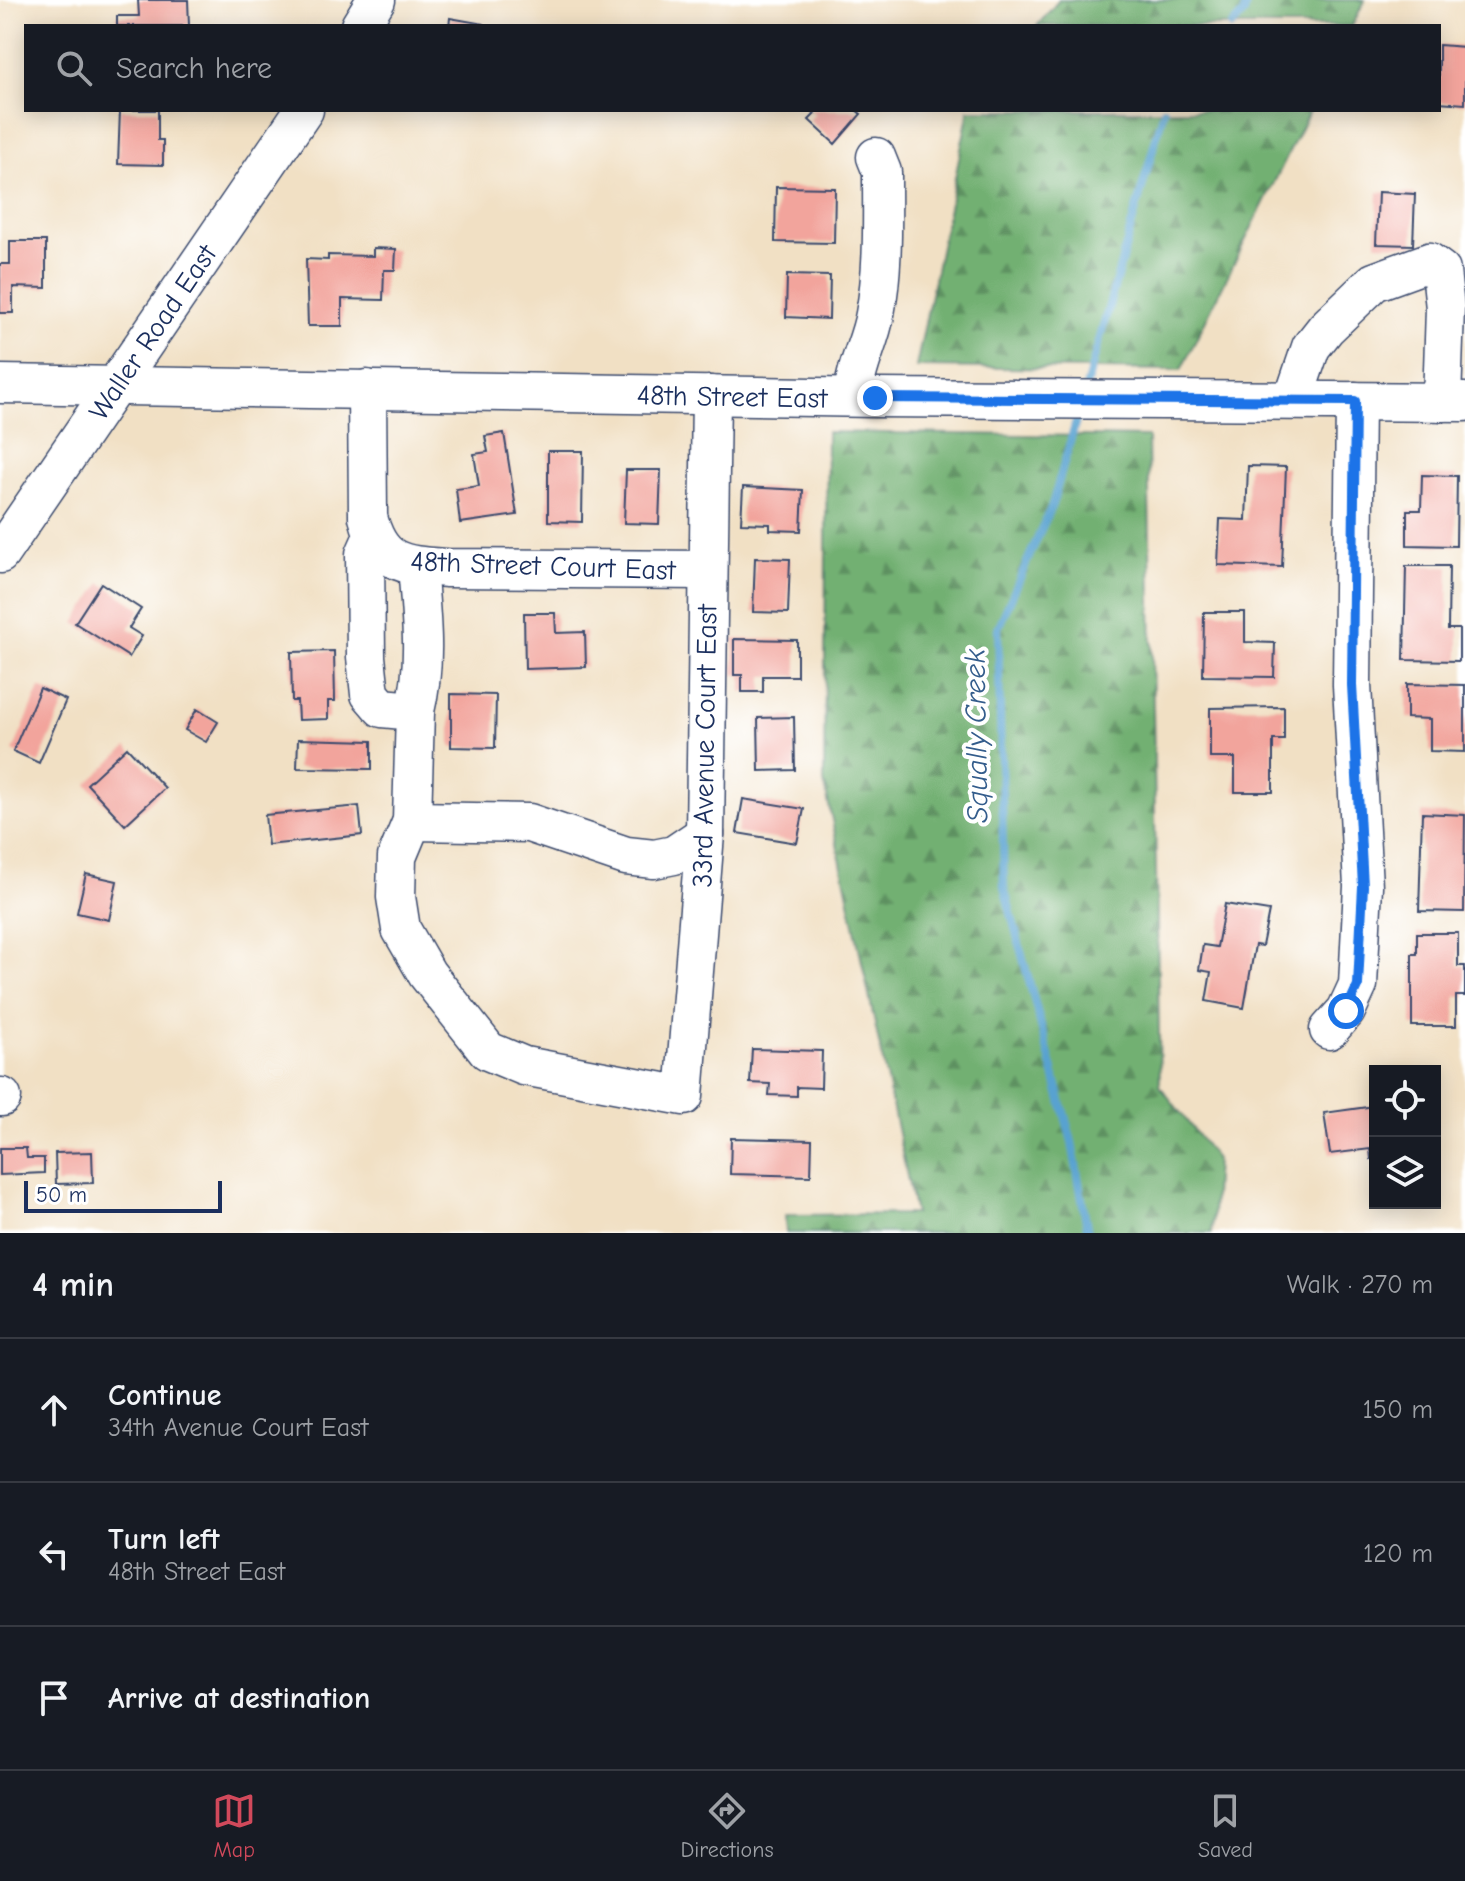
<!DOCTYPE html>
<html lang="en">
<head>
<meta charset="utf-8">
<style>
	body { margin:0; font-family:"Comic Neue",sans-serif; background:#242831; color:#f1f3f6 }
	.controls { position:absolute; right:24px; bottom:24px; display:grid; overflow:hidden; border-radius:0px; box-shadow:0 4px 20px #0003 }
	.controls button { width:72px; height:72px; display:grid; place-items:center; padding:0; border:0; border-bottom:2px solid #363941; background:#171b24; color:#f1f3f6; font:40px sans-serif }
	.scale { position:absolute; left:24px; bottom:20px; width:198px; box-sizing:border-box; padding-left:8px; border:4px solid #1b2f5e; border-top:0; font-size:22px; line-height:28px; white-space:nowrap; color:#1b2f5e; -webkit-text-stroke:6px #fff; paint-order:stroke }
	.stop { position:absolute; width:24px; height:24px; margin:-18px; border:6px solid #1a73e8; border-radius:50%; background:#fff }
	.stop.end { background:#1a73e8; border-color:#fff; box-shadow:0 2px 8px #0008 }
	.list { margin:0; padding:0; list-style:none }
	h2 { display:flex; justify-content:space-between; align-items:center; height:104px; margin:0; padding:0 32px; font-size:34px }
	h2 small { font-size:26px; font-weight:400; color:#9ea1a6 }
	.list li { display:grid; grid-template-columns:52px 1fr auto; gap:24px; align-items:center; box-sizing:border-box; height:144px; padding:0 32px; border-top:2px solid #363941 }
	.list b { display:block; font-size:30px; white-space:nowrap }
	.list p { margin:0; font-size:26px; white-space:nowrap; color:#9ea1a6 }
	.list em { font-size:26px; font-style:normal; color:#9ea1a6 }
	.icon { flex:none; width:44px; height:44px; fill:none; stroke:currentColor; stroke-width:2; stroke-linecap:round; stroke-linejoin:round }
	.map { position:relative; flex:none; width:1465px; height:1233px; overflow:hidden }
	.search { position:absolute; background:#171b24; box-shadow:0 4px 20px #0003; left:24px; right:24px; top:24px; height:88px; display:flex; align-items:center; gap:20px; box-sizing:border-box; padding:0 28px; border-radius:0px; color:#9ea1a6; font-size:30px }
	.sheet { height:536px; background:#171b24 }
	nav { display:flex; justify-content:space-around; align-items:center; box-sizing:border-box; height:112px; border-top:2px solid #363941; background:#171b24; font-size:22px; color:#9ea1a6 }
	nav a { display:grid; justify-items:center; gap:4px }
	nav .on { color:#d1495b }
	.map>svg:first-child { display:block }
</style>
</head>
<body>
<div class="map">
<svg width="1465" height="1233" viewBox="0 0 1465 1233">
	<defs>
		<pattern id="forest-firs" width="22" height="20" patternUnits="userSpaceOnUse" patternTransform="scale(2)"><rect width="22" height="20" fill="#72b072"/><path d="M5 1l3.5 6h-7zM16 11l3.5 6h-7z" fill="#5d9061"/></pattern>
	</defs>
	<rect width="100%" height="100%" fill="#fff"/>
	<filter id="ink" filterUnits="userSpaceOnUse"><feTurbulence type="fractalNoise" baseFrequency=".0125" numOctaves="2"/><feDisplacementMap in="SourceGraphic" scale="16" xChannelSelector="R" yChannelSelector="G"/><feConvolveMatrix kernelMatrix="1 2 1 2 8 2 1 2 1" color-interpolation-filters="sRGB"/></filter>
	<filter id="wash" filterUnits="userSpaceOnUse"><feTurbulence type="fractalNoise" baseFrequency=".006" numOctaves="4" result="noise"/><feDisplacementMap in="SourceGraphic" scale="32" xChannelSelector="R" yChannelSelector="G"/><feGaussianBlur stdDeviation="1.8" result="paint"/><feColorMatrix in="noise" values="0 0 0 0 0 0 0 0 0 0 0 0 0 0 0 0 0 1.4 0 .05"/><feComposite in="paint" operator="in"/></filter>
	<g filter="url(#wash)">
		<rect width="100%" height="100%" fill="#f1e0c4"/>
		<!-- forest -->
		<g fill="url(#forest-firs)" stroke="#467068" stroke-width="2">
			<path d="M1059,0h306l-13,26h-315z"/>
			<path d="M969,110h341l-129,260 -265,-3z"/>
			<path d="M827,432l321,5 12,649 56,73 -4,74h-426l-1,-18 130,-1 -91,-432z"/>
		</g>
		<g fill="none" stroke-linecap="round" stroke-linejoin="round">
			<!-- stream -->
			<g stroke="#59a2d0" stroke-width="8">
				<path d="M1232,26l12,-13 3,-13"/>
				<path d="M1085,391l79,-281"/>
				<path d="M1079,411l-27,94 -54,123 6,259 68,255 16,91"/>
			</g>
		</g>
		<g id="blocks">
			<!-- building -->
			<g fill="#f2a49c">
				<path d="M138,0h50l1,26h-72v-10h22z"/>
				<path d="M450,18l34,6v2h-35z"/>
				<path d="M1439,45l26,2v57l-26,-2z"/>
				<path d="M120,110h38v30h5v25l-45,-1z"/>
				<path d="M810,110h46l5,4 -26,30 -26,-24 6,-6z"/>
				<path d="M776,187l59,1 -1,55 -59,-1z"/>
				<path d="M1378,192l37,2 -2,51 -37,-1z"/>
				<path d="M10,241h36v47l-33,-1v26h-13v-49h10z"/>
				<path d="M373,248l23,1 -1,21h-11l-1,30 -41,-1v27h-34l-2,-67 22,1v-5l45,1z"/>
				<path d="M787,275l43,1 -1,43 -43,-2z"/>
				<path d="M504,433l13,82 -57,8 -4,-34 23,-3 -5,-32 14,-2 -3,-16z"/>
				<path d="M548,451h35l-1,71 -34,-1z"/>
				<path d="M1248,466l38,1 -4,100 -64,-2 2,-46 26,1z"/>
				<path d="M626,470h35l-2,54 -35,-1z"/>
				<path d="M1422,475l35,1 -1,70 -49,-1v-35h14z"/>
				<path d="M743,487l60,3 -2,41 -31,-1v-6l-29,-1z"/>
				<path d="M755,558l35,1 -2,54 -35,-1z"/>
				<path d="M1406,566h43l-1,63h11v32l-55,-1z"/>
				<path d="M101,583l40,26 -12,19 13,8 -13,21 -54,-34z"/>
				<path d="M1204,612h41v30l30,1 -1,34 -71,-1z"/>
				<path d="M524,613h31l1,20 29,-1 1,35 -61,2z"/>
				<path d="M734,639l63,1v36h-34v16h-21v-17h-8z"/>
				<path d="M334,651l1,50h-7v18l-30,1 -1,-19h-5l-1,-49z"/>
				<path d="M1407,684l58,1v67l-35,-1v-32l-23,-1z"/>
				<path d="M40,688l26,12 -27,63 -26,-12z"/>
				<path d="M451,694l45,1 -1,53 -44,-1z"/>
				<path d="M1284,707v33h-11v52h-38v-34h-25v-50z"/>
				<path d="M197,709l21,13 -12,20 -21,-12z"/>
				<path d="M794,717l1,53 -36,1 -1,-53z"/>
				<path d="M298,739l74,2v28l-75,-1z"/>
				<path d="M127,747l38,41 -40,37 -38,-41z"/>
				<path d="M743,799l61,10 -7,34 -60,-10z"/>
				<path d="M359,806l3,29 -94,10 -3,-30z"/>
				<path d="M1422,813l43,2 -1,97 -45,-1z"/>
				<path d="M86,874l31,7 -8,39 -32,-7z"/>
				<path d="M1225,904l44,7 -7,35 -7,-1 -11,63 -38,-7 5,-29 -12,-2 4,-25 14,2z"/>
				<path d="M1417,933h41v33h7v30h-9v30h-44v-72h5z"/>
				<path d="M752,1049l70,2 -1,37 -24,-1v9l-28,-1 1,-11 -20,-1z"/>
				<path d="M1375,1106v52l-4,1 -1,-10 -40,5 -6,-41z"/>
				<path d="M731,1138l81,2 -1,36 -81,-2z"/>
				<path d="M0,1148h26l1,10h17v15l-44,2z"/>
				<path d="M92,1152l1,31 -37,1 -1,-31z"/>
			</g>
		</g>
	</g>
	<g filter="url(#ink)">
		<use href="#blocks" fill-opacity="0" stroke="#3b4a6d" stroke-width="2"/>
		<g fill="none" stroke-linecap="round" stroke-linejoin="round">
			<defs>
				<g id="minor">
					<path d="M360,26l16,-26"/>
					<path d="M0,384l875,14 590,4"/>
					<path d="M367,389l1,128c12,47 34,48 78,51l262,2"/>
					<path d="M853,397c2,-30 17,-54 22,-83 9,-47 7,-95 7,-142l-6,-15"/>
					<path d="M1293,400l18,-53 15,-19 48,-46 55,-20 12,9 4,37 -3,94"/>
					<path d="M373,536l-8,18 1,103 4,37 12,14 33,3c12,-49 6,-95 2,-145"/>
					<path d="M0,554l304,-444"/>
					<path d="M415,711l-3,110 -15,36 -1,40 5,32 26,45 61,77 36,15 160,30 21,-262 6,-439"/>
					<path d="M412,821l117,2 97,33 28,3 20,-4 31,-21"/>
					<path d="M1329,1030l17,-19 12,-26 5,-99 -11,-201 3,-284"/>
					<path d="M0,1097h2"/>
				</g>
			</defs>
			<!-- minor casing -->
			<use href="#minor" stroke="#3b4a6d" stroke-width="41"/>
			<!-- minor -->
			<use href="#minor" stroke="#fff" stroke-width="38"/>
		</g>
	</g>
	<g fill="none" stroke-linecap="round" stroke-linejoin="round" filter="url(#ink)">
		<!-- route -->
		<path stroke="#1a73e8" stroke-width="10" d="M875,398l480,3 -3,284 11,201 -5,99 -12,26"/>
	</g>
	<g text-anchor="middle" stroke-width="8" stroke-linejoin="round" paint-order="stroke">
		<!-- street labels -->
		<g font-size="28" fill="#1b2f5e" stroke="#fff">
			<text transform="translate(152 332) rotate(-56)" y="10">Waller Road East</text>
			<text transform="translate(732 396) rotate(1)" y="10">48th Street East</text>
			<text transform="translate(543 565) rotate(2)" y="10">48th Street Court East</text>
			<text transform="translate(704 746) rotate(-89)" y="10">33rd Avenue Court East</text>
		</g>
		<!-- water labels -->
		<g font-size="30" font-style="italic" fill="#345d8c" stroke="#fff">
			<text transform="translate(976 736) rotate(-91)" y="10">Squally Creek</text>
		</g>
	</g>
</svg>
<div class="controls">
<button><svg class="icon" aria-label="locate" viewBox="0 0 24 24"><circle cx="12" cy="12" r="6"/><path d="M12 2v4M12 18v4M2 12h4M18 12h4"/></svg></button>
<button><svg class="icon" aria-label="layers" viewBox="0 0 24 24"><path d="M12 4l9 5-9 5-9-5zM3 14l9 5 9-5"/></svg></button>
</div>
<div class="scale">50 m</div>
<div class="stop" style="left:1346px;top:1011px"></div>
<div class="stop end" style="left:875px;top:398px"></div>
<div class="search"><svg class="icon" aria-label="search" viewBox="0 0 24 24"><circle cx="10" cy="10" r="6"/><path d="M15 15l6 6"/></svg>Search here</div>
</div>
<section class="sheet">
<h2>4 min<small>Walk · 270 m</small></h2>
<ul class="list">
<li><svg class="icon" aria-label="ahead" viewBox="0 0 24 24"><path d="M12 20V5M6 11l6-6 6 6"/></svg><div><b>Continue</b><p>34th Avenue Court East</p></div><em>150 m</em></li>
<li><svg class="icon" aria-label="left" viewBox="0 0 24 24"><path d="M17 20v-9H6M10 6l-5 5 5 5"/></svg><div><b>Turn left</b><p>48th Street East</p></div><em>120 m</em></li>
<li><svg class="icon" aria-label="arrive" viewBox="0 0 24 24"><path d="M6 21V4h12l-3 4 3 4H6"/></svg><div><b>Arrive at destination</b></div></li>
</ul>
</section>
<nav>
<a class="on"><svg class="icon" aria-label="map" viewBox="0 0 24 24"><path d="M3 6l6-2 6 2 6-2v14l-6 2-6-2-6 2zM9 4v14M15 6v14"/></svg>Map</a>
<a><svg class="icon" aria-label="directions" viewBox="0 0 24 24"><path d="M12 3l9 9-9 9-9-9zM9 14v-3h6M13 9l2 2-2 2"/></svg>Directions</a>
<a><svg class="icon" aria-label="saved" viewBox="0 0 24 24"><path d="M7 4h10v16l-5-4-5 4z"/></svg>Saved</a>
</nav>
</body>
</html>
